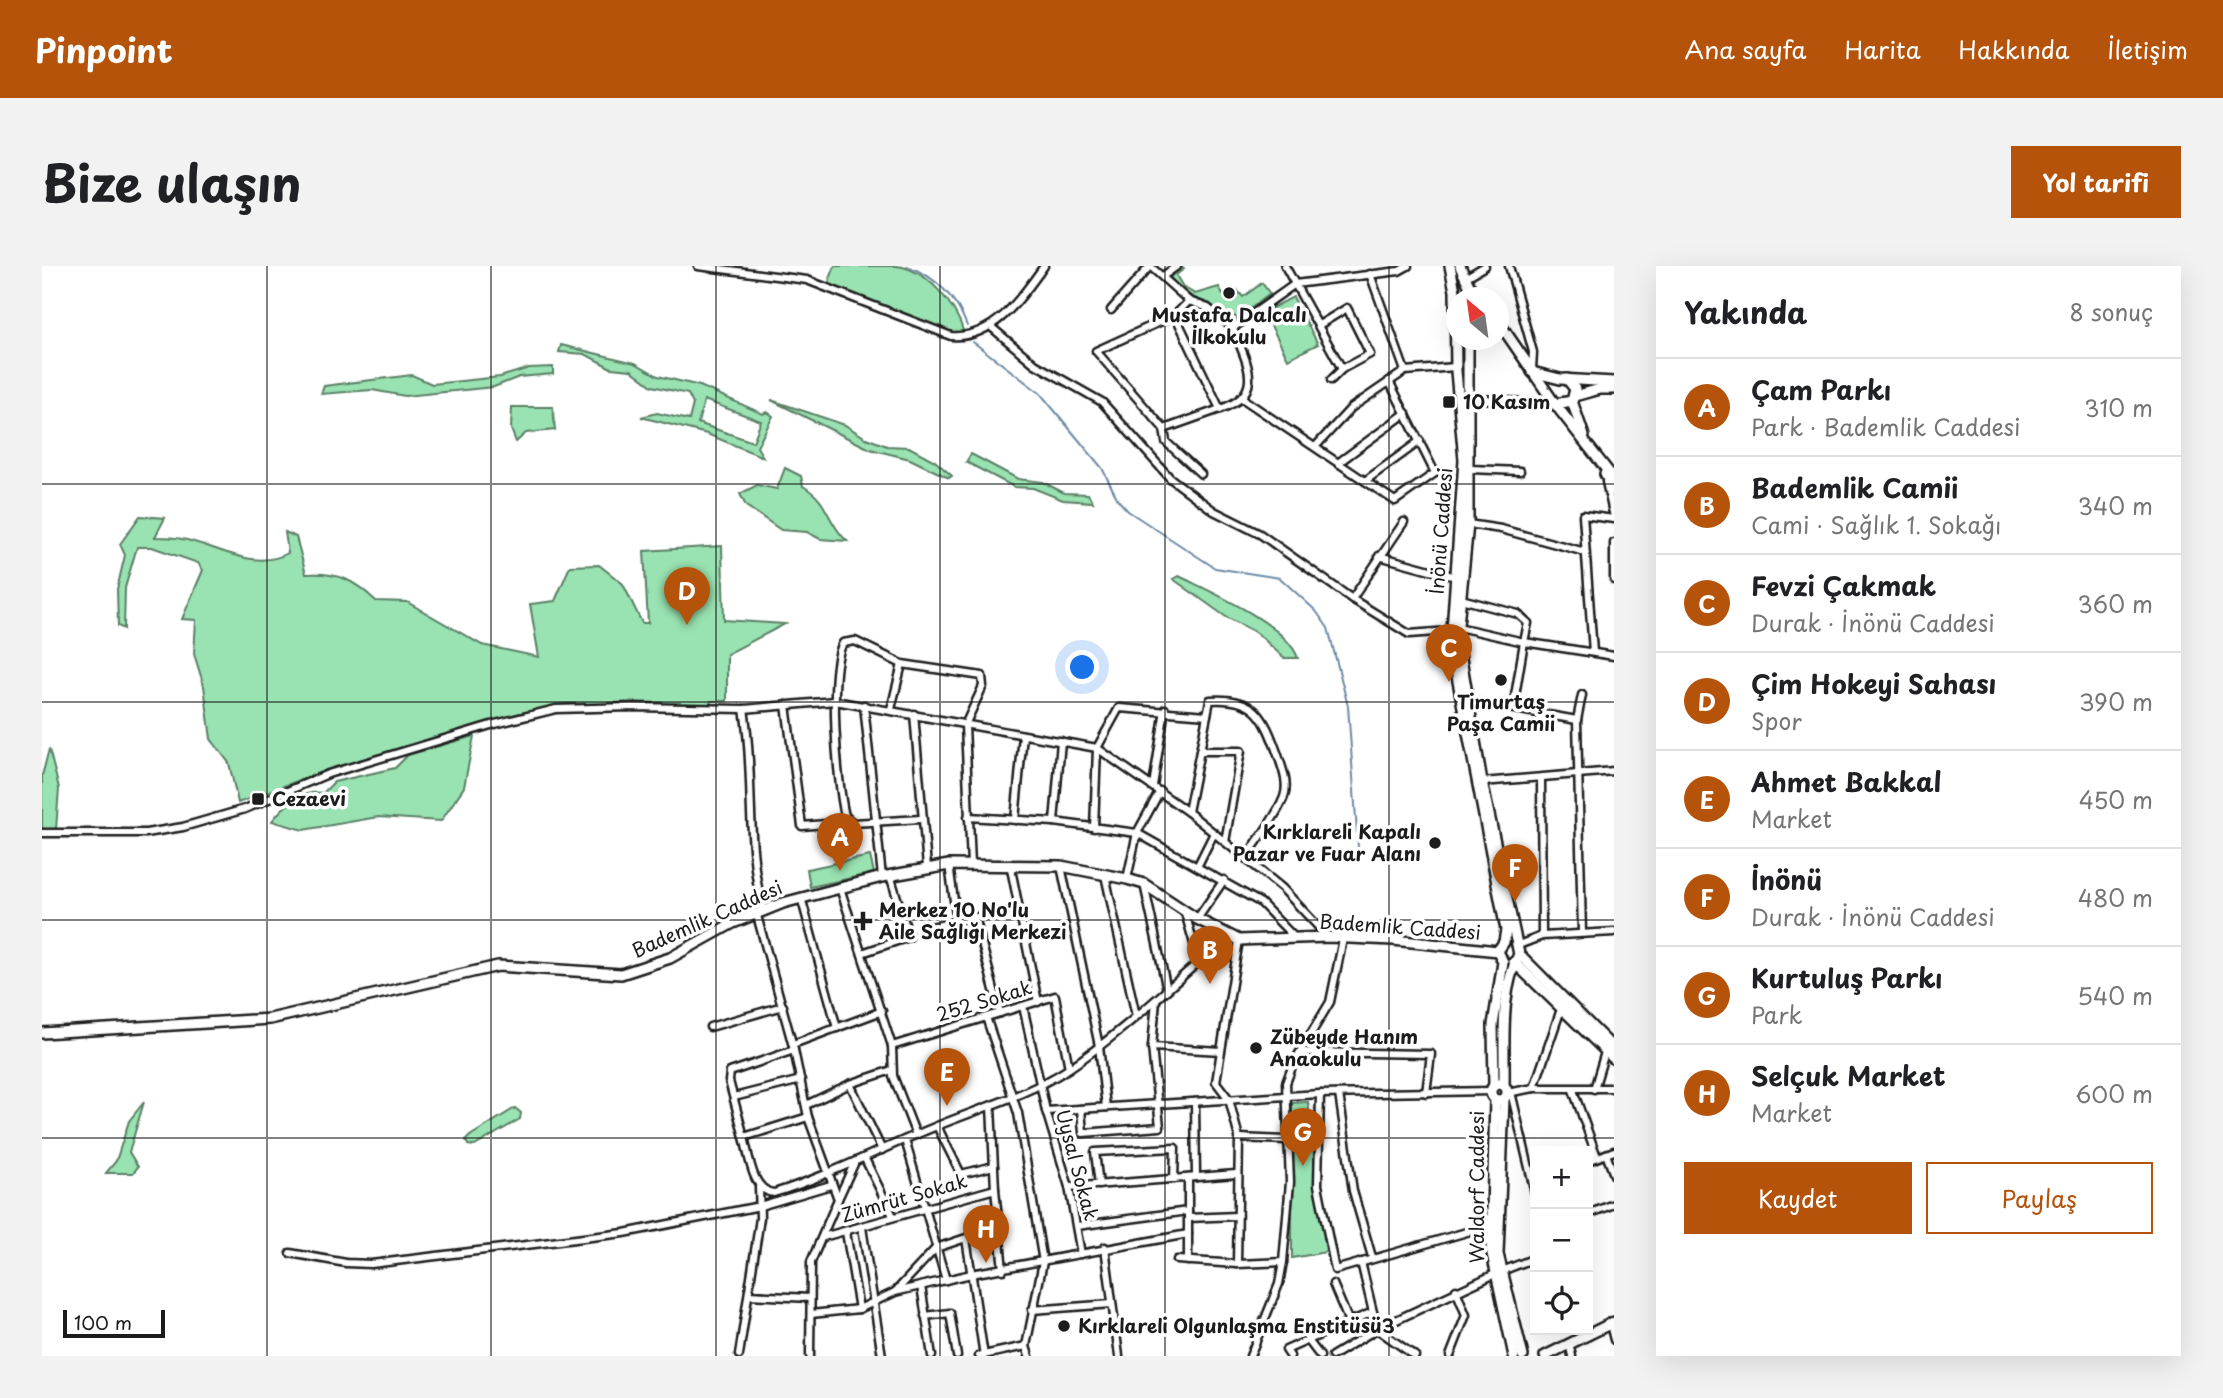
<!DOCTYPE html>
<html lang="tr">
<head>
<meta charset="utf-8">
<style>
	body { margin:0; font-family:"Playpen Sans",sans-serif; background:#f2f2f2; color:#202124 }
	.controls { position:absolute; right:21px; bottom:21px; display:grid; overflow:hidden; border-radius:0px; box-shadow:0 7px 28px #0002 }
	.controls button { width:63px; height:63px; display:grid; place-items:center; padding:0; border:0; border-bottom:2px solid #e0e0e0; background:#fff; color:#202124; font:35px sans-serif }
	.compass { position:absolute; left:1404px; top:21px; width:63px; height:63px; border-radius:50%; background:#fff; box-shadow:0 7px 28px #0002; rotate:331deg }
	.scale { position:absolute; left:21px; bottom:18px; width:102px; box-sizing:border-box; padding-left:7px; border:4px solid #1c1c1c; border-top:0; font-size:19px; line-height:24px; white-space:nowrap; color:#1c1c1c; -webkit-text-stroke:5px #fff; paint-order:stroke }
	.you { position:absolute; left:1041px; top:402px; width:24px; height:24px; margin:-18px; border:5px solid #fff; border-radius:50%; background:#1a73e8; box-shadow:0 0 0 10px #1a73e833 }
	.badge { display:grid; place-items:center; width:46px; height:46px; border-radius:50%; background:#b45309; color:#fff; font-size:23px; font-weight:700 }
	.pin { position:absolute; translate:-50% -58px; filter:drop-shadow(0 2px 4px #0008) }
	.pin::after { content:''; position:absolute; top:37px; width:24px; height:21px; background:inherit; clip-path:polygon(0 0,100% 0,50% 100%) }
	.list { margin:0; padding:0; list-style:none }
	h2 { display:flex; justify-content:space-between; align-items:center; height:91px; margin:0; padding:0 28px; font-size:30px }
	h2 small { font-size:23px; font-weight:400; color:#757577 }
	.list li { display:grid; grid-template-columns:46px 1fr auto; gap:21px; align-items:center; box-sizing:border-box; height:98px; padding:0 28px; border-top:2px solid #e0e0e0 }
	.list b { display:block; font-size:26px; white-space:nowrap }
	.list p { margin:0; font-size:23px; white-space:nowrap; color:#757577 }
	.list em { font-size:23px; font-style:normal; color:#757577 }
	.actions { display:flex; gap:14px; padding:21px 28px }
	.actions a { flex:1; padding:16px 0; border:2px solid #b45309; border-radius:0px; text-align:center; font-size:24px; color:#b45309 }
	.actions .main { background:#b45309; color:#fff }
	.icon { flex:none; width:38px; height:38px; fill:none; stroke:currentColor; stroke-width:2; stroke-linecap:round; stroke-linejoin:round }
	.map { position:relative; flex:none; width:1572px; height:1090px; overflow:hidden; border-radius:0px }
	header { display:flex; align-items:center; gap:42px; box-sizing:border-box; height:98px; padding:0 35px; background:#b45309; color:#fff }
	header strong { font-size:33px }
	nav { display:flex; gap:38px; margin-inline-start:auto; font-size:24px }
	.intro { display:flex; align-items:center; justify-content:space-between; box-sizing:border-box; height:168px; padding:0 42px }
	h1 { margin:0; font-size:49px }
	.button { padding:18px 32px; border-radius:0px; background:#b45309; color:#fff; font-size:24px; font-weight:700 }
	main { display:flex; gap:42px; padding:0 42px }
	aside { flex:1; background:#fff; border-radius:0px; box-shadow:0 7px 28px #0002 }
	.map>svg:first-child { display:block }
</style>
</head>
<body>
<header>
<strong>Pinpoint</strong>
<nav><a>Ana sayfa</a><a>Harita</a><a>Hakkında</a><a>İletişim</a></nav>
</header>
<div class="intro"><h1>Bize ulaşın</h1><a class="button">Yol tarifi</a></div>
<main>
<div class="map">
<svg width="1572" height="1090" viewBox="0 0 1572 1090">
	<rect width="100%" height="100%" fill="#fff"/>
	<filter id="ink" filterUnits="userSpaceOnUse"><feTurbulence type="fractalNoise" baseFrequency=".0143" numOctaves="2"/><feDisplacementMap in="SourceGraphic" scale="14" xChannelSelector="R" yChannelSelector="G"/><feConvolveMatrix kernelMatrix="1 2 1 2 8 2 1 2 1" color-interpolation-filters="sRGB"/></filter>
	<g filter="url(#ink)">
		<!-- green -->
		<g fill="#99e2b1" stroke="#5a7f66" stroke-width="2" fill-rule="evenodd">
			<path d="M793,0c20,0 41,0 61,0 31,3 60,39 68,67l-11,1 -78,-29 -47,-21z"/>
			<path d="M1139,1l3,2 -8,6 7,12 12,7 24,-7 4,8 14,-5 6,7 19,-14 8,11 -32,24c-26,-13 -54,-19 -70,-44z"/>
			<path d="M1251,31l25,47 -30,15 -24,-47z"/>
			<path d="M519,79l74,18 23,13 42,10 63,28 4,-2 6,4 -16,31 6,10 -56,-23 -66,-17 16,-4 32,7 4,-16 -5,-10 -36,-8 -21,-16 -20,-2 -26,-14 -26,-2zM662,134l57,21 -8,21 -55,-19z"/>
			<path d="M511,101v7l-34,3 -25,10 -89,9 -33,-6 -51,4 3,-8 88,-11 20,9 68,-7 29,-9z"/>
			<path d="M729,134l74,25 21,13 21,8 22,1 26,14 17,15 -3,2 -39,-19 -40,-10z"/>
			<path d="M470,141h41l2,23 -29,3 -10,9 -5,-13z"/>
			<path d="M929,188l47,25 25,3 21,11 24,1 5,8 -30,-2 -30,-12 -19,-1 -48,-25z"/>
			<path d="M743,202l16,8 2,10c27,16 23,36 44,55l-27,-2 -13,-7 -26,-2 -35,-24 -6,-12 17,-9 20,4z"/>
			<path d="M98,250l25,2 -10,19c9,0 19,0 27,2 34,6 72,33 106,14l-3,-21 11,5 10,37c31,-2 47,5 70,27l31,1 75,43 57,12 -9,-53 25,-3 15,-35 29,-1 24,19 19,39h6l-4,-72 78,-5 2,74 61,4 -58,30v47h-16l-1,4 -142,-1 -51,10 -204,61 -75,28 -9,-40 -18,-24 -7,-53 -10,-32 2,-34 -14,-1 21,-49 -5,-7 -46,-16h-15l-12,41 -1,41 -6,-3 -1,-37 8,-34 -5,-11z"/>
			<path d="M1137,310c32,16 107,48 119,82h-14l-27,-25 -31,-16 -53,-38z"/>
			<path d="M432,470l-10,51 -23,34 -63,-4 -75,13 -31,-9c12,-16 30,-31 51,-28l11,-11 61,-14 13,-13z"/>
			<path d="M7,483l10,39 -3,42h-14v-54z"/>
			<path d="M828,590l4,17 -64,14 -3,-18z"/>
			<path d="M102,836l-15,50 9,15 -5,6h-27l10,-12 13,-40z"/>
			<path d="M1266,836l18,150 -34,6v-155z"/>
			<path d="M473,842l6,5 -1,6 -45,27 -7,-1 -2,-5 4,-4z"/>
		</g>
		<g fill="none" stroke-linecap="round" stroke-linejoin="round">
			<!-- stream -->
			<g stroke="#6c8aa4" stroke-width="2">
				<path d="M865,0c28,10 50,32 60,60"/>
				<path d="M931,76l67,51 62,75 16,32 10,11 87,57 65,10 36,33 12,17 20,78 10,141"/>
			</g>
			<defs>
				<g id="street">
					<path d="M656,0l109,14 144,56c43,3 71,-39 93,-70"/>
					<path d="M1108,0l39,35 19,7 25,20 62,-44 47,85"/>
					<path d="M1243,0l10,18 104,-13 9,-5"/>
					<path d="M1467,0l24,86 -1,17"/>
					<path d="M1328,8l35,97"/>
					<path d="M1121,10l14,-10"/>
					<path d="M1423,12l20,-12"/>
					<path d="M1147,35l-14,14 -79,36 68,78 56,-20"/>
					<path d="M1069,44l39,-44"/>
					<path d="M1133,49l45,94c47,-15 26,-47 13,-81"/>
					<path d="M1277,59l28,-17 23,46 -28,15 -11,11"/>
					<path d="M948,60l45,38 67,38 68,76 44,33 46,23 92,65 57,35 41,-3"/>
					<path d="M1426,132l78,6 7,-3"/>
					<path d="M1201,133l122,82 55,-40"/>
					<path d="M1122,163l2,13 35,32"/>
					<path d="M1274,180l35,-38 54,-37 50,-4"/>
					<path d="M1296,197l68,-50"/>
					<path d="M1428,203l50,2"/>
					<path d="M1323,215l30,20 40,-28 -46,-92"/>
					<path d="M1564,216l8,35"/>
					<path d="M1426,258l33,5 84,23"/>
					<path d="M1572,277v37"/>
					<path d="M1337,290l77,21"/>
					<path d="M1310,333l52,-77"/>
					<path d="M1416,361l66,15 4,-19 -10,-9 -57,-15"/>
					<path d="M1551,386l-10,-137 31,4"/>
					<path d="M1540,429l-5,25 5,213"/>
					<path d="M1426,435l109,19"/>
					<path d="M744,439l16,121 47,-4"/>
					<path d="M822,439l18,172"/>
					<path d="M1471,442l11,-66 90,14"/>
					<path d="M702,443c11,66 1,136 19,200"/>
					<path d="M849,443l11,-45"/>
					<path d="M872,448l13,153"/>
					<path d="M1158,485h41l-16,91"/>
					<path d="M1499,512l1,158"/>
					<path d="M1440,516l132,-11"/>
					<path d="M1111,520l12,-77"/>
					<path d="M1146,546l22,-112c46,-3 54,16 68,55 4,13 11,28 6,42 -8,21 -26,42 -38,61"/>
					<path d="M926,551l86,5 83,11 124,70 34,35"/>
					<path d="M879,553l-68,4 -8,-7c-8,-32 -17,-146 -2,-173l12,-2 47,23 80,12 1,10 -18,39 6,140"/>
					<path d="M973,554l8,-85"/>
					<path d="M1012,556l7,-81"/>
					<path d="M1052,562l3,-80 22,-40 88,7"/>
					<path d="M0,567h104l37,-6 62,-18 83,-35 163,-49 65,-16 76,-2 112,2 91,-8 262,47 91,64 94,76 46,49"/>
					<path d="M968,598l28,138"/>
					<path d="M907,599l8,57"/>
					<path d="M1156,599l16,-32"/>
					<path d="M1019,600l38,180 7,61"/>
					<path d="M1063,609l31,141"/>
					<path d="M1085,613l10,-46 23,-42"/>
					<path d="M1102,618l23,106"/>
					<path d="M798,622l52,158 1,30 23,59"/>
					<path d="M759,631l36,131"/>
					<path d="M714,646l38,138 14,67 30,82 -27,63 -1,94"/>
					<path d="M1143,647l14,48"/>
					<path d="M933,651l25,96"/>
					<path d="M1155,653l27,-39"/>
					<path d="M889,661l86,-18"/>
					<path d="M1474,680l26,-10 72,-4"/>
					<path d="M820,687l47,-16 -19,-62"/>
					<path d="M981,740l23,105 23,76 12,67"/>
					<path d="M944,751l32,96 25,149 -17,84 3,10"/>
					<path d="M668,761l73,-21"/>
					<path d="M751,778l89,-33"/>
					<path d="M850,780l163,-50 14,72"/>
					<path d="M1110,781l69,4"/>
					<path d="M752,784l-64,22 -1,9 15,56 64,-20"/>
					<path d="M1260,786l129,2 -5,39"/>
					<path d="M808,818l32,66"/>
					<path d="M1492,822l27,-79"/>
					<path d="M1552,823l11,-37"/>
					<path d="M1531,824l24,67"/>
					<path d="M1469,826l24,101"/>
					<path d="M1465,827l27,-5h80"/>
					<path d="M1278,828l-2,91 17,85 156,-45"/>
					<path d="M1297,828l14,97 19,66"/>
					<path d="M692,831l67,-17"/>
					<path d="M1187,833l10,39 -2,126"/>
					<path d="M1187,833l-13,-17 23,-142"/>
					<path d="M1153,836l1,75"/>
					<path d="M764,839l44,-21 42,-14"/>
					<path d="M949,840l4,83 8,81"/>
					<path d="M1039,843l2,24 77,-6 -8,-80 4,-47"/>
					<path d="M1004,845l274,-17 172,-3"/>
					<path d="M895,860l24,48 33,-8"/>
					<path d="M702,871c5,18 8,55 30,56 57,-18 108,-45 163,-67 44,-18 91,-31 131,-57 58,-39 108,-89 161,-133"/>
					<path d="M1197,872l47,2"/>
					<path d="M863,874l41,140"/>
					<path d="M1564,888l8,21"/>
					<path d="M823,893l28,57"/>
					<path d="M1546,895l26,-10"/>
					<path d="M1146,912v83"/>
					<path d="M1057,919l-4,-33 80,-4 -1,31"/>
					<path d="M1027,921l167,-13"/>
					<path d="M796,933l16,-35"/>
					<path d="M1546,948l26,-10"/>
					<path d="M1146,952l49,-2"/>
					<path d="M1035,960l111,-15"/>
					<path d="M820,961l20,129"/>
					<path d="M804,966l13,77"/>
					<path d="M781,971l172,-48"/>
					<path d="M1063,981l14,109"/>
					<path d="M248,987l56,10 25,1 253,-31 136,-27 71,-21"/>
					<path d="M1135,994l60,4 46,-2"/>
					<path d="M1319,996l16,67 38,27"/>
					<path d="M1460,1005l33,-13"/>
					<path d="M879,1020l11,70"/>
					<path d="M854,1025l40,-43 30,-10 18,118"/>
					<path d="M707,1029l61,3"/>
					<path d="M990,1044l80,-6"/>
					<path d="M769,1048l48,-5 36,-17 76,-18 217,-40"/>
					<path d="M883,1050l25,-3 7,43"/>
					<path d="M1307,1056l24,-10"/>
					<path d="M1568,1058l4,16"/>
					<path d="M1265,1073l13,17"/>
					<path d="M1527,1077l3,13"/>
					<path d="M697,1089l21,-137 -1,-31"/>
					<path d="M937,1090l47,-10"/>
					<path d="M1208,1090l29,-72 4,-22 7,-80 -4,-99 8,-21 36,-60 13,-63"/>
					<path d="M1248,1090l-4,-6 63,-28 -16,-38"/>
					<path d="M1290,1090l45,-27 118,-55"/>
					<path d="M1408,1090l16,-41 -10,-25"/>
				</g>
				<g id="secondary">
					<path d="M1408,0l5,25 1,80 8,89 -13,185 55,285 -2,12 -6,9 5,11 -10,63 1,61"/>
					<path d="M1418,0l15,32"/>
					<path d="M1456,55l57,83 59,75"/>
					<path d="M1426,74v184l-11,111 25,147 37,172c-20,41 -14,87 -15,132"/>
					<path d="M1490,106l28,7 54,3"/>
					<path d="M1533,130l25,-7h14"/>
					<path d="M1530,135l12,35"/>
					<path d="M1513,138l17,-3 3,-12 -8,-10"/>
					<path d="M1563,208l9,17"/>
					<path d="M1477,688l95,95"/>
					<path d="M1472,696l100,97"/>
					<path d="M0,767l228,-14 228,-53 123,8 49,-16 63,-35 50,-20 99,-26 67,-12 112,1 66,13 17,5 53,35 42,21 89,-3 65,3 105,11"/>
					<circle cx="1457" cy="826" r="8"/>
					<path d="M1453,833l-4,150 23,107"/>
					<path d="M1462,833l-6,155 25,102"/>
					<path d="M1503,1090l69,-34"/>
				</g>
			</defs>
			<!-- street casing -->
			<use href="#street" stroke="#1c1c1c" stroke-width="11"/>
			<!-- secondary casing -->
			<use href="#secondary" stroke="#1c1c1c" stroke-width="14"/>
			<!-- street -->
			<use href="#street" stroke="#fff" stroke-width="6"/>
			<!-- secondary -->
			<use href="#secondary" stroke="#fff" stroke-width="9"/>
		</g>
	</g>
	<!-- grid -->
	<path fill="none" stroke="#1c1c1c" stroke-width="2" stroke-opacity="0.55" d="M225,0v1090M449,0v1090M674,0v1090M898,0v1090M1123,0v1090M1347,0v1090M0,218h1572M0,436h1572M0,654h1572M0,872h1572"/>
	<!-- markers -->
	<g fill="#1c1c1c" stroke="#fff" stroke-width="2.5">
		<circle cx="1187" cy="27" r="7"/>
		<rect x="1400" y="129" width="14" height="14" rx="3.5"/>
		<circle cx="1459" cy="414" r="7"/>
		<rect x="209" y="526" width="14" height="14" rx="3.5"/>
		<circle cx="1393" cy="577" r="7"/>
		<path d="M817.5 644.5h7v7h7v7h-7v7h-7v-7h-7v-7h7z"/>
		<circle cx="1214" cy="782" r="7"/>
		<circle cx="1022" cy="1060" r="7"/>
	</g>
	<g text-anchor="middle" stroke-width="7" stroke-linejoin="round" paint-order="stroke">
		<!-- poi labels -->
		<g font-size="19" font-weight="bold" fill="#1c1c1c" stroke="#fff" text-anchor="start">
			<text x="1187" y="56" text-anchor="middle">Mustafa Dalcalı<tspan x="1187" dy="22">İlkokulu</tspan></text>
			<text x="1421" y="143">10 Kasım</text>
			<text x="1459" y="443" text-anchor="middle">Timurtaş<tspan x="1459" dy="22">Paşa Camii</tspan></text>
			<text x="230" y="540">Cezaevi</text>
			<text x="1379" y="573" text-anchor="end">Kırklareli Kapalı<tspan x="1379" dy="22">Pazar ve Fuar Alanı</tspan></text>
			<text x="837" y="651">Merkez 10 No'lu<tspan x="837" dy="22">Aile Sağlığı Merkezi</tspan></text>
			<text x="1228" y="778">Zübeyde Hanım<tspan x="1228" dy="22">Anaokulu</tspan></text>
			<text x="1036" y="1067">Kırklareli Olgunlaşma Enstitüsü3</text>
		</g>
		<!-- street labels -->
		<g font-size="19" fill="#1c1c1c" stroke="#fff">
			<text transform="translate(1399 265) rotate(-86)" y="7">İnönü Caddesi</text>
			<text transform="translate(665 653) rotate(-24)" y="7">Bademlik Caddesi</text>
			<text transform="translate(1358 661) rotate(4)" y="7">Bademlik Caddesi</text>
			<text transform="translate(942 735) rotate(-17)" y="7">252 Sokak</text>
			<text transform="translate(1035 899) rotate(75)" y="7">Uysal Sokak</text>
			<text transform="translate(1435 921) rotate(-90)" y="7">Waldorf Caddesi</text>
			<text transform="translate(862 932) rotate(-16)" y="7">Zümrüt Sokak</text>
		</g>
	</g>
</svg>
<div class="controls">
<button>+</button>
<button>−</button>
<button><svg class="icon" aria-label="locate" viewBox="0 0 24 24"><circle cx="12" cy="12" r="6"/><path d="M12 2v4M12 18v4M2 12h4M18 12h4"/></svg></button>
</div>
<svg class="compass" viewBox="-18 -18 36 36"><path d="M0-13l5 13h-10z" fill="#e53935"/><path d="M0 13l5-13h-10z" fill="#757577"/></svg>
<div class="scale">100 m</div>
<div class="you"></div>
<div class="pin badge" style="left:798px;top:605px">A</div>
<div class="pin badge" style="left:1168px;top:718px">B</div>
<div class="pin badge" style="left:1407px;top:416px">C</div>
<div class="pin badge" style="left:645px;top:359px">D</div>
<div class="pin badge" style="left:905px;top:840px">E</div>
<div class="pin badge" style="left:1473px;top:636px">F</div>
<div class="pin badge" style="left:1261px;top:900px">G</div>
<div class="pin badge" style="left:944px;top:997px">H</div>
</div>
<aside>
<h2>Yakında<small>8 sonuç</small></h2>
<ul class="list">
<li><span class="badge">A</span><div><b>Çam Parkı</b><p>Park · Bademlik Caddesi</p></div><em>310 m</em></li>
<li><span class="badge">B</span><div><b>Bademlik Camii</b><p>Cami · Sağlık 1. Sokağı</p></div><em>340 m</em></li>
<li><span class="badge">C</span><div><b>Fevzi Çakmak</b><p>Durak · İnönü Caddesi</p></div><em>360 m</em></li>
<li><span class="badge">D</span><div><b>Çim Hokeyi Sahası</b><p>Spor</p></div><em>390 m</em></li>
<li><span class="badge">E</span><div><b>Ahmet Bakkal</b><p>Market</p></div><em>450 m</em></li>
<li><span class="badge">F</span><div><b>İnönü</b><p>Durak · İnönü Caddesi</p></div><em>480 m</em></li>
<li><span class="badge">G</span><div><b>Kurtuluş Parkı</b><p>Park</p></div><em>540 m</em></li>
<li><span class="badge">H</span><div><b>Selçuk Market</b><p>Market</p></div><em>600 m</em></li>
</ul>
<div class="actions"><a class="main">Kaydet</a><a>Paylaş</a></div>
</aside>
</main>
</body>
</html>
